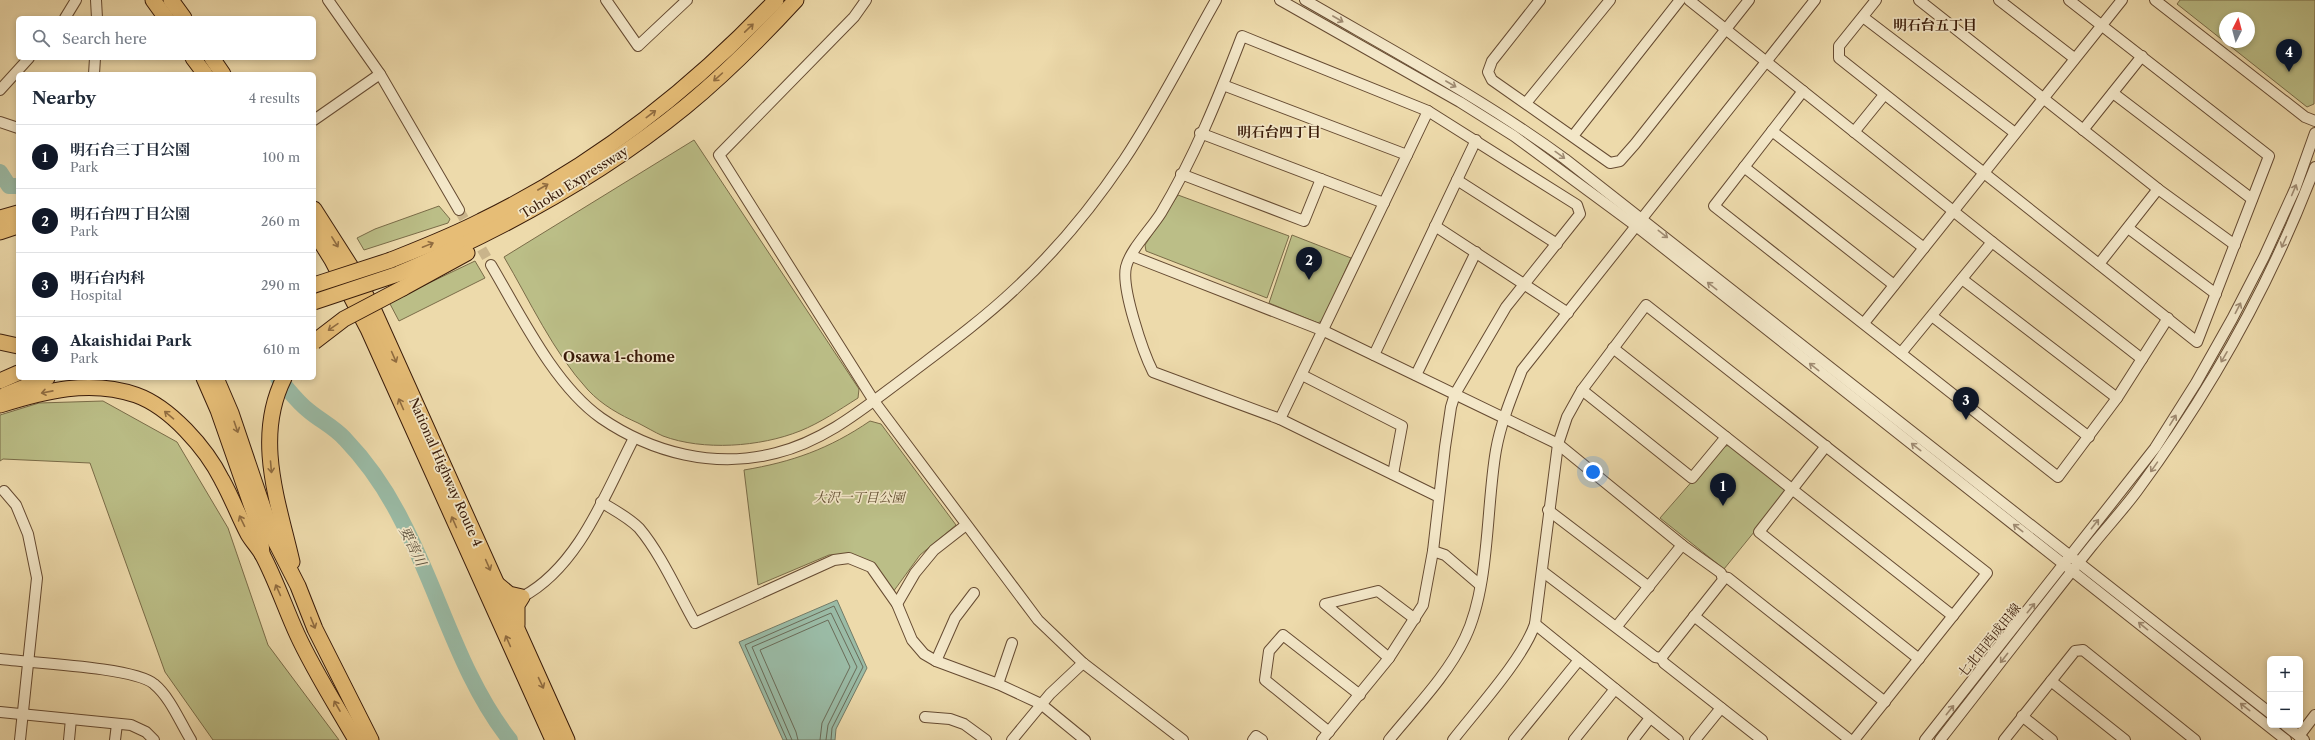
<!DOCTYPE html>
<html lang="en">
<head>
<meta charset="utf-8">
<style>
	body { margin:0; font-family:"Libre Caslon Text","Noto Serif JP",serif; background:#f6f6f7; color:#1f2937 }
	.controls { position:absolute; right:12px; bottom:12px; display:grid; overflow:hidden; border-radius:6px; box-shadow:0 2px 6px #0003 }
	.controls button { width:36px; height:36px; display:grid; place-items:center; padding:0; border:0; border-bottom:1px solid #e0e1e3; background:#fff; color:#1f2937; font:20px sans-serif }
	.compass { position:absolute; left:2219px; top:12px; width:36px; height:36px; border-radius:50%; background:#fff; box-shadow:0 2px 6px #0003; rotate:6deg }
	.you { position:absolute; left:1593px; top:472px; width:14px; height:14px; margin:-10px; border:3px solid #fff; border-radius:50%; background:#1a73e8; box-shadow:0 0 0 6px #1a73e833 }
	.badge { display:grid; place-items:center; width:26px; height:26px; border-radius:50%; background:#111827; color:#fff; font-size:13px; font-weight:700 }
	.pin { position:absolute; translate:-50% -33px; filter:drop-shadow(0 1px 2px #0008) }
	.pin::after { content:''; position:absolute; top:21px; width:14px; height:12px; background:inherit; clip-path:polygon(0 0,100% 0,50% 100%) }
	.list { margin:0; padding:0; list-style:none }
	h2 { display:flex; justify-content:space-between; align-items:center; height:52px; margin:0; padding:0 16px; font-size:17px }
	h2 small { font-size:13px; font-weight:400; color:#747a83 }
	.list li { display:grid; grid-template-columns:26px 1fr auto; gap:12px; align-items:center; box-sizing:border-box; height:64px; padding:0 16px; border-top:1px solid #e0e1e3 }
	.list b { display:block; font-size:15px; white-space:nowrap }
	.list p { margin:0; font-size:13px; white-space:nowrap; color:#747a83 }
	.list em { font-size:13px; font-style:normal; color:#747a83 }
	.icon { flex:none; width:22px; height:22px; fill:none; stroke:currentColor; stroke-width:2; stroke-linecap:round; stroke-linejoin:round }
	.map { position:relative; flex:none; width:2315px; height:740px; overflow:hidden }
	.search { position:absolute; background:#fff; box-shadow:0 2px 6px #0003; left:16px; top:16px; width:300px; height:44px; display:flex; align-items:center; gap:10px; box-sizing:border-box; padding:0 14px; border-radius:6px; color:#747a83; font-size:15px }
	.panel { position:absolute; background:#fff; box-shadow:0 2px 6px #0003; left:16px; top:72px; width:300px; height:308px; border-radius:6px }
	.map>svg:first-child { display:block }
</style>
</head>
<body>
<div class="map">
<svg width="2315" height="740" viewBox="0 0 2315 740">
	<rect width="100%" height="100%" fill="#eddaab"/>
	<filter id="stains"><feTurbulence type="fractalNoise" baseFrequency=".005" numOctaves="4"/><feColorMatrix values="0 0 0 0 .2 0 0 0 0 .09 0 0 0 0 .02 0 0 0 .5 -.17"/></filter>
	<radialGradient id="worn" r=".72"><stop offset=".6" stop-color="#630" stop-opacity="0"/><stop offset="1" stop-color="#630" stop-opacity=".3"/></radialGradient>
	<!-- green -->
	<g fill="#bbbe87" stroke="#7a6c48">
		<path d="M2180,0h135l-1,104 -7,3 -82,-65h24v-24h-24v24l-48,-38z"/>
		<path d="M694,140l165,249 -1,9c-19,12 -38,25 -58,33 -40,16 -97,20 -137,5 -9,-4 -17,-9 -25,-13 -18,-8 -36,-18 -50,-33 -35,-38 -58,-89 -84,-133z"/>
		<path d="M1178,195l111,41 -22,62 -121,-47 -1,-6z"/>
		<path d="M439,206l11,13 -2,4 -84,27 -7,-12 18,-9z"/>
		<path d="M1292,235l59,23 -28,62 -5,3 -49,-20z"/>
		<path d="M475,261l10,17 -86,43 -10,-19z"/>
		<path d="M103,401l74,41 51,86 40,117 71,95h-126l-48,-68 -75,-209 -87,-4 -3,2v-46l39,-12z"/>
		<path d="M870,421l11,3 75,101 -36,30 -27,37 -18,-26 -28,-12 -18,1 -71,30 -14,-115c48,-8 85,-21 126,-49z"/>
		<path d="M1730,445l54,42 1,7 -61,75 -64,-51 62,-71z"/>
	</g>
	<!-- water -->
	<path fill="#9abba6" stroke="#737b67" d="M837,600l30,68 -31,61 -1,11h-52l-44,-98z"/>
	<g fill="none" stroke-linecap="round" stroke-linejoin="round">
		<!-- shore -->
		<g stroke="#6a6b58" stroke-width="1">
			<path d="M787,740l-42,-95 89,-39 29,61 -31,61 -1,12"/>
			<path d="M792,740l-40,-93 79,-34 26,54 -29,58 -2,15"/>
			<path d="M798,740l-2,-8 -36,-82 68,-30 22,47 -28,56 -2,17"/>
		</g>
		<!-- river -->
		<g stroke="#9abba6" stroke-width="16">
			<path d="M0,172l9,14h9"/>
			<path d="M278,378c10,11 19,24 31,33 12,10 25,16 36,28 23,24 42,52 57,82 38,72 57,154 108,219"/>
		</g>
		<!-- minor-tunnel -->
		<path stroke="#c9b48b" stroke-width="10" stroke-dasharray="10 5" stroke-linecap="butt" d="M459,210l32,55"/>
		<defs>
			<g id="minor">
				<path d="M96,0l1,18"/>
				<path d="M328,0l52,74 79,136"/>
				<path d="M606,0l32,46 49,-46"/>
				<path d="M866,0l-12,17 -135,138 155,246 164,219 45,43 100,77"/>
				<path d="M1280,0l180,102 54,34 122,90 650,514"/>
				<path d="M1305,0c88,51 178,99 260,159l705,554"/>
				<path d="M1540,0l-48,61 -4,11 4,8 118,83 10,-2 15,-17 114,-144"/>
				<path d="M1689,0l303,242 150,117"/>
				<path d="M1876,0l-37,46v12l358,284 72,-186 -200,-156"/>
				<path d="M1919,0l239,189 77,56"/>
				<path d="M1999,0l75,58"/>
				<path d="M2155,0l150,117 10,4"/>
				<path d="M1863,17l152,116"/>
				<path d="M65,18l11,-18"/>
				<path d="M94,74l1,-16"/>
				<path d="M1223,85l184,70 -127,264"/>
				<path d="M0,90l29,-32"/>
				<path d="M1803,91l-89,115 344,271 59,-79 51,-80"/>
				<path d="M2113,93l139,106"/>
				<path d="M1526,103l84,-103"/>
				<path d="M314,120l66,-46"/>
				<path d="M0,122l18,6"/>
				<path d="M2083,130l59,-74"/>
				<path d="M1772,131l152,117"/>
				<path d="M1854,132l30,-37"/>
				<path d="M1200,133l184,70"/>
				<path d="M1573,136l107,-136"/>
				<path d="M1407,155l21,-44"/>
				<path d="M1744,167l150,118"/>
				<path d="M1181,174l123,47 17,-42"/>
				<path d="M1457,180l100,64"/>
				<path d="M1435,226l133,87"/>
				<path d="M2128,228l88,66"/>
				<path d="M1132,256l192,75 234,113 124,101 39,28 2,7 -62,78 3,5 98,77"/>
				<path d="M2099,264l59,-75"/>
				<path d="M491,265c29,49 63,120 110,153 51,35 114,51 175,35 49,-12 88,-45 127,-74 38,-29 77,-57 112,-90 41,-38 78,-83 109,-129 34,-51 62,-107 92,-160"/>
				<path d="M1962,279l155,119"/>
				<path d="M1932,316l157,121"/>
				<path d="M1864,323l258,-323"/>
				<path d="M1613,348l340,268"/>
				<path d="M1901,353l91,-111"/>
				<path d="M1374,355l102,-215"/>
				<path d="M1302,375l100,51 -9,48"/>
				<path d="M1416,375l60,-123"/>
				<path d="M1582,390l110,88 34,-41"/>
				<path d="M1826,446l-67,86 160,127"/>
				<path d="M4,491l12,14 12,29 9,44 -17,162"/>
				<path d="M601,502c13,8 27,15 38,26 22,26 39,65 56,95l139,-63 15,-2 22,9 26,37 15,36 12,14 12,7 62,23 43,20 44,36"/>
				<path d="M1548,510l101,77"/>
				<path d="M1433,551l12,4 35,30"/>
				<path d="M1542,571l113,86 6,1"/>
				<path d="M1723,577l5,1 157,124"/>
				<path d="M522,597c57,-30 84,-105 112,-159"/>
				<path d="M897,604l18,-31 19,-23 32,-25"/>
				<path d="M1694,616l156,124"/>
				<path d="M1535,624l143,116"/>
				<path d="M1617,626l65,-81"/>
				<path d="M1389,658l-64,-54 53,-13 37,28"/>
				<path d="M0,659c31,4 134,8 154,25 16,13 26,38 37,56"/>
				<path d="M936,661l19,-43 19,-25"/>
				<path d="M2051,681l74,59"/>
				<path d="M998,684l14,-41"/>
				<path d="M0,712l131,13 15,7 8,8"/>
				<path d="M2022,716l30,24"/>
				<path d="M925,717l25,2 14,5 22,16"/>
				<path d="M2285,725l19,15"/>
				<path d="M1329,732l-64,-52 4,-29 14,-16 77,60"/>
				<path d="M2299,736l16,-21"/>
				<path d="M69,740l2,-21"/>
				<path d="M115,740l2,-16"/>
				<path d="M1012,740l38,-46 33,-31"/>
				<path d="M1253,740l3,-4 6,4"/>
				<path d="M1322,740l67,-82 34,-53 10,-54 12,-104 6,-40 4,-13 51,-87 74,-93 -3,-9 -149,-94 -186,-75c-23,60 -48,122 -81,177 -10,16 -31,37 -35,54 -5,21 17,85 27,105l127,47 159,78"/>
				<path d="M1389,740c26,-32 58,-64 76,-102 25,-52 21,-131 31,-188 5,-28 16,-54 26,-80l293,-370"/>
				<path d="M1453,740c24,-31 70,-81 82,-116l23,-180 9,-27 15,-27 64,-85 341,268 -133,167"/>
				<path d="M1514,740l65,-80"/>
				<path d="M1574,740l41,-51"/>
				<path d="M1633,740l17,-22"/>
				<path d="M1695,740l26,-32"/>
				<path d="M1925,740l230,-292 41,-65 36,-64 32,-62 31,-68 20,-56"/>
				<path d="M1940,740c50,-64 100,-129 151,-193 15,-19 32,-37 46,-56 73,-99 135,-210 178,-324"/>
				<path d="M2004,740l71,-89 8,-1 112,90"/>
			</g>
			<g id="highway">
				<path d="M153,0l13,18"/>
				<path d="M171,0l13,18"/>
				<path d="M193,58l12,16"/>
				<path d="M212,58l11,16"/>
				<path d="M314,209l37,58 24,46 192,427"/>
				<path d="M0,218l18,-5"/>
				<path d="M314,231l18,29 36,69 185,411"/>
				<path d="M0,232l18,-6"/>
				<path d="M391,260c30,-12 61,-24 90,-39 111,-54 210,-131 295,-221"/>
				<path d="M398,274c101,-43 200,-96 287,-167 39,-32 76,-69 111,-107"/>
				<path d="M403,288l64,-35"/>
				<path d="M0,342l18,4"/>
				<path d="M204,378l14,32 42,120 2,24"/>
				<path d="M216,378l15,35 42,124 25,49 17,43 56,111"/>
				<path d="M284,378c-30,60 -6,123 8,184"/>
				<path d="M0,381l18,-8"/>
				<path d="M5,395l42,-17"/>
				<path d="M0,405c44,-14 90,-26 136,-10 34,12 70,53 86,85 10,18 17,37 26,54 4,7 10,13 14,20 14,26 23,54 35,80 17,37 39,71 59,106"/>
				<path d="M497,584l12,10 13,3 -5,8v20"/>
			</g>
		</defs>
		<!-- minor casing -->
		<use href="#minor" stroke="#664b32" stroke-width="12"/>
		<!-- highway casing -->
		<use href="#highway" stroke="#391b09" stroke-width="17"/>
		<!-- minor -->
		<use href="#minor" stroke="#f3e7c8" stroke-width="10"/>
		<!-- highway -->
		<use href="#highway" stroke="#e6bd76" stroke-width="15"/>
		<defs>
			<g id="highway-bridge">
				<path d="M314,285l77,-25"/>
				<path d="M314,302l84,-28"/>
				<path d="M314,342l30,-23 59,-31"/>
			</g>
		</defs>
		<!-- highway-bridge casing -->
		<use href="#highway-bridge" stroke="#391b09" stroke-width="17" stroke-linecap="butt"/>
		<!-- highway-bridge -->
		<use href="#highway-bridge" stroke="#e6bd76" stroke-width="15"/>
	</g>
	<!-- one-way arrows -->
	<defs><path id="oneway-shaft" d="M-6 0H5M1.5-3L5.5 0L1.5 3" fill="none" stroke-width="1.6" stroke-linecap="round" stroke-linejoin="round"/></defs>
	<g stroke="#9f8b72">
		<use href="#oneway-shaft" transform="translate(1338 19) rotate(30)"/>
		<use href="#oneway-shaft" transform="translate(1451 84) rotate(30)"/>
		<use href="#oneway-shaft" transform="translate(1560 155) rotate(36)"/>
		<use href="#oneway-shaft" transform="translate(2294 190) rotate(-67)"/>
		<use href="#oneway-shaft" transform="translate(1663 234) rotate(38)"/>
		<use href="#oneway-shaft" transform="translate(2284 242) rotate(114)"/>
		<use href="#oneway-shaft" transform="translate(1712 286) rotate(-142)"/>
		<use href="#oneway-shaft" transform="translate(2238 308) rotate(-63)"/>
		<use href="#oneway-shaft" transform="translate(2224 357) rotate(120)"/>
		<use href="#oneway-shaft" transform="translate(1814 367) rotate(-142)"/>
		<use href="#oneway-shaft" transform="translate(2173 420) rotate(-58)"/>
		<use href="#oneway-shaft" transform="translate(1916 447) rotate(-142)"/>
		<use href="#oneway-shaft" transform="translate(2154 467) rotate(125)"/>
		<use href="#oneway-shaft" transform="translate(2095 524) rotate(-52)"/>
		<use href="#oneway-shaft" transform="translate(2018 528) rotate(-142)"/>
		<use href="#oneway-shaft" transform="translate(2031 608) rotate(-51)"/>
		<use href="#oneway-shaft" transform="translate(2143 626) rotate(-141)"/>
		<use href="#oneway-shaft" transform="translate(2004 658) rotate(128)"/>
		<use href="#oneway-shaft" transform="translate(2245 707) rotate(-142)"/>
		<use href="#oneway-shaft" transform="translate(1950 710) rotate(-51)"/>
	</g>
	<g stroke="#906c40">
		<use href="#oneway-shaft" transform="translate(749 28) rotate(-44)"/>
		<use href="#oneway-shaft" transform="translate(718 77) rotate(138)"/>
		<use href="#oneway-shaft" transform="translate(651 114) rotate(-37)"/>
		<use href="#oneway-shaft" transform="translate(543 187) rotate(-30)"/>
		<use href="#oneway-shaft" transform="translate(335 242) rotate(58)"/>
		<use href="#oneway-shaft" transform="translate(428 245) rotate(-22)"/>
		<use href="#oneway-shaft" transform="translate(333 327) rotate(145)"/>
		<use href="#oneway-shaft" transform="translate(394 357) rotate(66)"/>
		<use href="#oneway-shaft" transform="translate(47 392) rotate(169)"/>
		<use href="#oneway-shaft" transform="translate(401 404) rotate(-114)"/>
		<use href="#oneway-shaft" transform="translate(169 415) rotate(-140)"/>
		<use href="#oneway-shaft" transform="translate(236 427) rotate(71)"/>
		<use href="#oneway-shaft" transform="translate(271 467) rotate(85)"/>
		<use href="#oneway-shaft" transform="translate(242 521) rotate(-116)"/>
		<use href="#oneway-shaft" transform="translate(454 522) rotate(-114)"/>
		<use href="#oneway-shaft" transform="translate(488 565) rotate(66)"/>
		<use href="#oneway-shaft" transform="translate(278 590) rotate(-114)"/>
		<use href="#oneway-shaft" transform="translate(313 623) rotate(68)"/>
		<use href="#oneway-shaft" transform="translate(508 641) rotate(-114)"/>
		<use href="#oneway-shaft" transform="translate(541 683) rotate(65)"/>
		<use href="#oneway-shaft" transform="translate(337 706) rotate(-120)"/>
	</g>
	<g text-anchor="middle" stroke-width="3.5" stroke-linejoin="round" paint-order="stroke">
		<!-- street labels -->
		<g font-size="13" fill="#391b09" stroke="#f3e7c8">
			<text transform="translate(574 182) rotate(-32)" y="5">Tohoku Expressway</text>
			<text transform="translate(446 472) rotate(66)" y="5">National Highway Route 4</text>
			<text transform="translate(1989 640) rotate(-51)" y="5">七北田西成田線</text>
		</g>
		<!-- park labels -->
		<g font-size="13" font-style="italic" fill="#604c2f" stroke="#f3e7c8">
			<text x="859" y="502">大沢一丁目公園</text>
		</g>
		<!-- neighbourhood labels -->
		<g font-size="14" font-weight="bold" fill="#391b09" stroke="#f3e7c8">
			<text x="1935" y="30">明石台五丁目</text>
			<text x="1279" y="137">明石台四丁目</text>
			<text x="619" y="362">Osawa 1-chome</text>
		</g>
		<!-- water labels -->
		<g font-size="14" font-style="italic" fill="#564b38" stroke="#f3e7c8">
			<text transform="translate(413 546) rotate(64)" y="5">要害川</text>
		</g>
	</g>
	<rect width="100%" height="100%" filter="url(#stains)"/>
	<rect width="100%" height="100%" fill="url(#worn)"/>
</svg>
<div class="controls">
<button>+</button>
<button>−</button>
</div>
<svg class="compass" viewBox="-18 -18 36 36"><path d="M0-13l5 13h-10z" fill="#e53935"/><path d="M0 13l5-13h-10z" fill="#747a83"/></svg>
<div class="you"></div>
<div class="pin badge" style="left:1723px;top:506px">1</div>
<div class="pin badge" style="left:1309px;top:280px">2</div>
<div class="pin badge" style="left:1966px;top:420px">3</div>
<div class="pin badge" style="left:2289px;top:72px">4</div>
<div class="search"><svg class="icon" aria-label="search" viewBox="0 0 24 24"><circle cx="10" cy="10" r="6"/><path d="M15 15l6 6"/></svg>Search here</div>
<section class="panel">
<h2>Nearby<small>4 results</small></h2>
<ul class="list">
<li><span class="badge">1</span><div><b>明石台三丁目公園</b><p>Park</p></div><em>100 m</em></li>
<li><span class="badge">2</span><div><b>明石台四丁目公園</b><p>Park</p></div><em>260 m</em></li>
<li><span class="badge">3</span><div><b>明石台内科</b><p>Hospital</p></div><em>290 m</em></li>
<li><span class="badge">4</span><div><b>Akaishidai Park</b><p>Park</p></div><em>610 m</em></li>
</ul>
</section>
</div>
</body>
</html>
